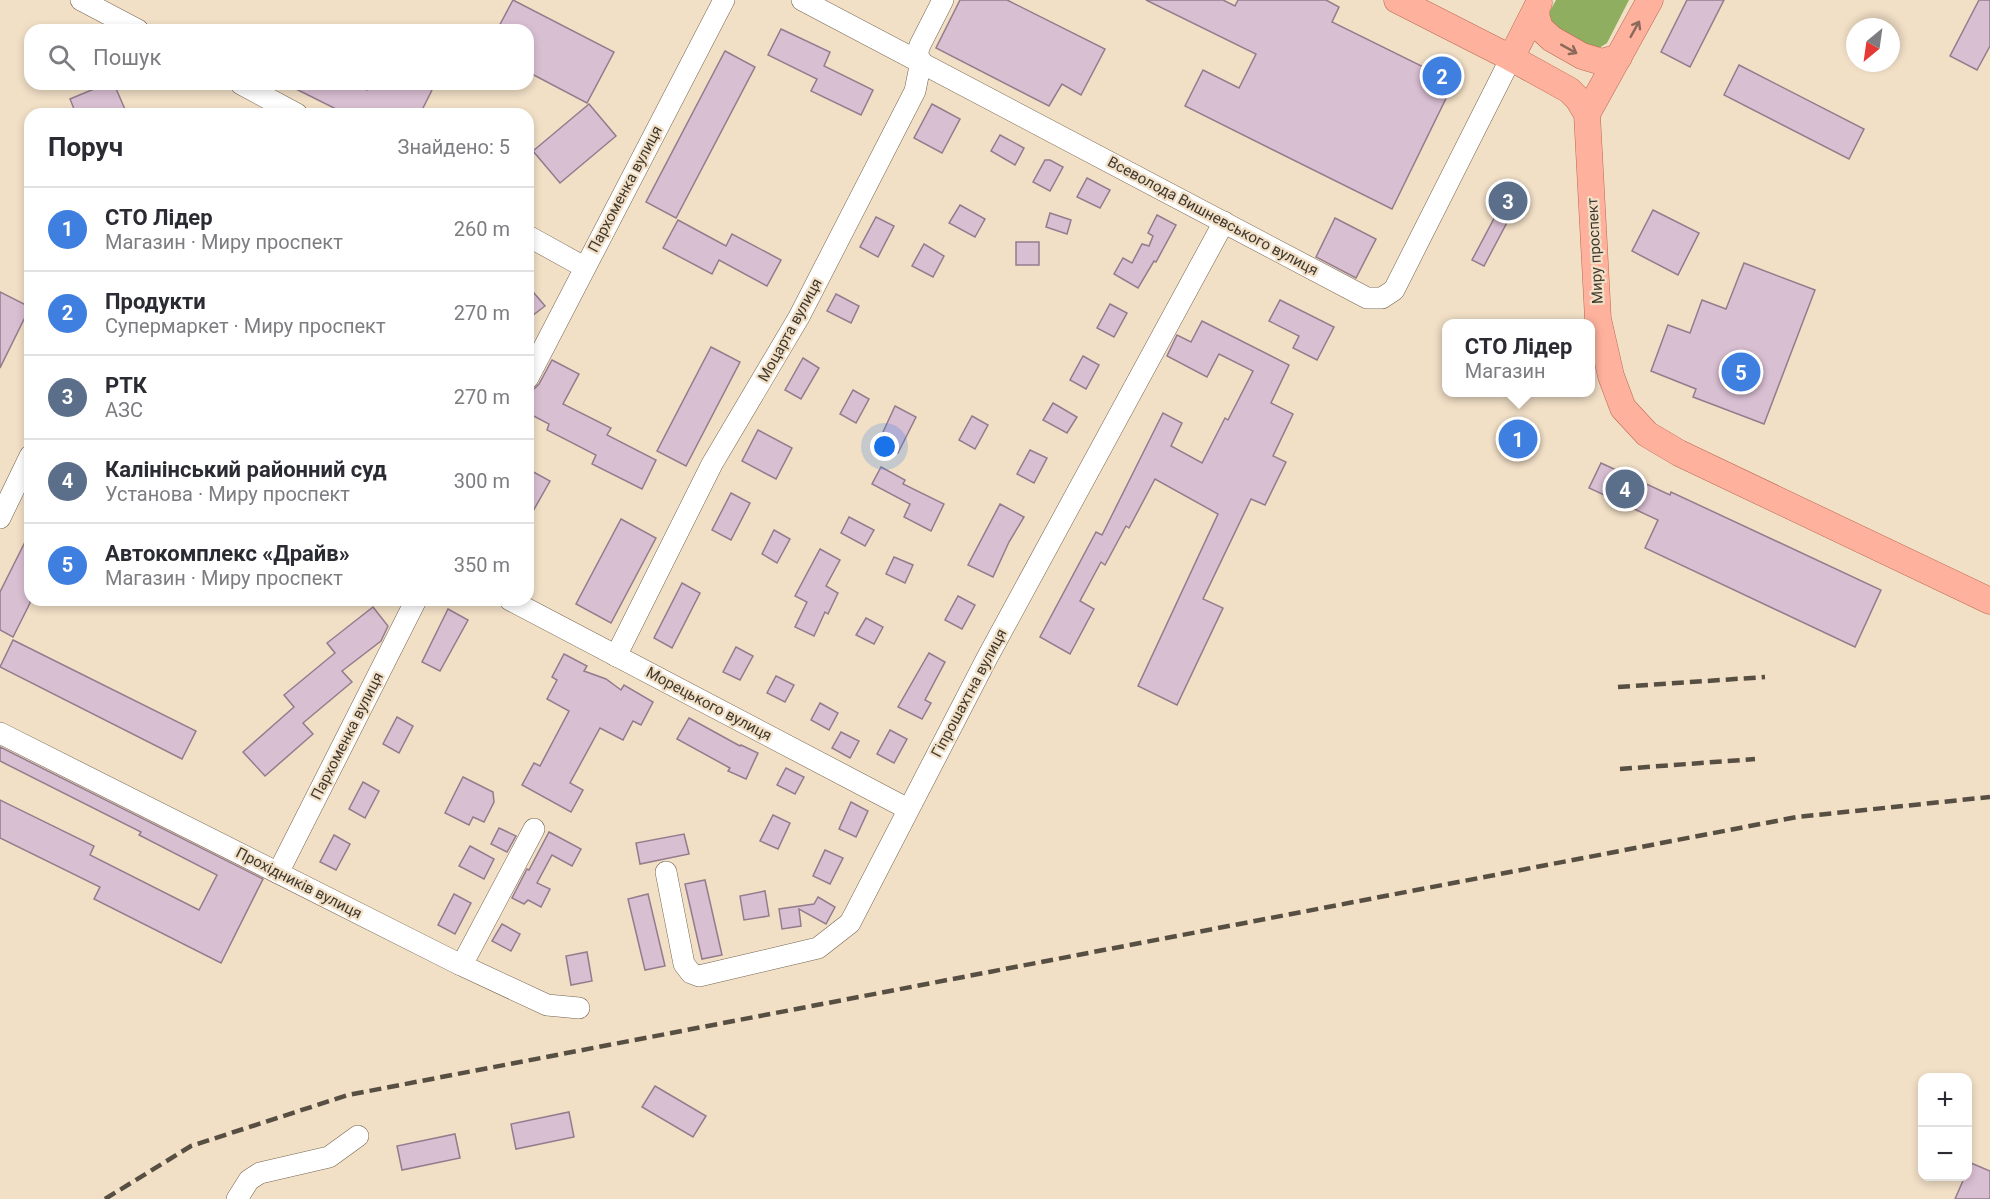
<!DOCTYPE html>
<html lang="uk">
<head>
<meta charset="utf-8">
<style>
	body { margin:0; font-family:Roboto,sans-serif; background:#f2f2f3; color:#2b2b33 }
	.controls { position:absolute; right:18px; bottom:18px; display:grid; overflow:hidden; border-radius:12px; box-shadow:0 3px 9px #0003 }
	.controls button { width:54px; height:54px; display:grid; place-items:center; padding:0; border:0; border-bottom:2px solid #e1e1e2; background:#fff; color:#2b2b33; font:30px sans-serif }
	.compass { position:absolute; left:1846px; top:18px; width:54px; height:54px; border-radius:50%; background:#fff; box-shadow:0 3px 9px #0003; rotate:209deg }
	.you { position:absolute; left:885px; top:447px; width:21px; height:21px; margin:-15px; border:4px solid #fff; border-radius:50%; background:#1a73e8; box-shadow:0 0 0 9px #1a73e833 }
	.badge { display:grid; place-items:center; width:39px; height:39px; border-radius:50%; background:#0b8043; color:#fff; font-size:20px; font-weight:700 }
	.pin { position:absolute; translate:-50% -50%; border:3px solid #fff; box-shadow:0 2px 6px #0006 }
	.popup { position:absolute; left:1442px; top:319px; width:153px; height:78px; box-sizing:border-box; display:grid; place-content:center; border-radius:12px; background:#fff; filter:drop-shadow(0 2px 4px #0005); font-size:20px; white-space:nowrap; color:#7c7c81 }
	.popup b { font-size:22px; color:#2b2b33 }
	.popup::after { content:''; position:absolute; left:50%; top:100%; margin-left:-12px; border:12px solid transparent; border-top-color:#fff }
	.list { margin:0; padding:0; list-style:none }
	h2 { display:flex; justify-content:space-between; align-items:center; height:78px; margin:0; padding:0 24px; font-size:26px }
	h2 small { font-size:20px; font-weight:400; color:#7c7c81 }
	.list li { display:grid; grid-template-columns:39px 1fr auto; gap:18px; align-items:center; box-sizing:border-box; height:84px; padding:0 24px; border-top:2px solid #e1e1e2 }
	.list b { display:block; font-size:22px; white-space:nowrap }
	.list p { margin:0; font-size:20px; white-space:nowrap; color:#7c7c81 }
	.list em { font-size:20px; font-style:normal; color:#7c7c81 }
	.icon { flex:none; width:33px; height:33px; fill:none; stroke:currentColor; stroke-width:2; stroke-linecap:round; stroke-linejoin:round }
	.map { position:relative; flex:none; width:1990px; height:1199px; overflow:hidden }
	.search { position:absolute; background:#fff; box-shadow:0 3px 9px #0003; left:24px; top:24px; width:510px; height:66px; display:flex; align-items:center; gap:15px; box-sizing:border-box; padding:0 21px; border-radius:18px; color:#7c7c81; font-size:22px }
	.panel { position:absolute; background:#fff; box-shadow:0 3px 9px #0003; left:24px; top:108px; width:510px; height:498px; border-radius:18px }
	.map>svg:first-child { display:block }
</style>
</head>
<body>
<div class="map">
<svg width="1990" height="1199" viewBox="0 0 1990 1199">
	<rect width="100%" height="100%" fill="#f1dfc6"/>
	<!-- forest -->
	<path fill="#90ae5f" d="M1556,0h73l-22,43 -8,5 -9,-2 -35,-18 -6,-8 1,-9z"/>
	<!-- building -->
	<g fill="#d9bfd2" stroke="#947c8d" stroke-width="1.5">
		<path d="M513,0l101,52 -27,51 -59,-31v-42h-31z"/>
		<path d="M960,0h47l98,49 -24,46 -19,-11 -13,22 -113,-58z"/>
		<path d="M1146,0h77l12,6 3,-6h88l13,7 -7,15 122,60 -62,127 -207,-103 18,-36 36,18 17,-34z"/>
		<path d="M1687,0h37l-34,67 -29,-15z"/>
		<path d="M1979,0h11v46l-13,24 -27,-14z"/>
		<path d="M781,29l49,23 -6,14 49,24 -12,25 -50,-24 6,-12 -49,-24z"/>
		<path d="M725,51l30,16 -79,151 -30,-16z"/>
		<path d="M1739,65l125,64 -15,30 -125,-64z"/>
		<path d="M106,84h8l13,30h-51l-6,-15z"/>
		<path d="M286,84h70l11,6 3,-6h65l-15,30h-74z"/>
		<path d="M589,104l27,32 -56,47 -27,-32z"/>
		<path d="M932,104l28,15 -18,34 -28,-15z"/>
		<path d="M1000,135l24,13 -9,17 -24,-14z"/>
		<path d="M1045,160h5l13,7 -13,24 -17,-9z"/>
		<path d="M1087,178l23,12 -10,18 -23,-11z"/>
		<path d="M1499,183l30,16 -11,20 -7,-4 -27,51 -12,-6 27,-51 -11,-6z"/>
		<path d="M960,205l25,14 -10,18 -26,-14z"/>
		<path d="M1653,210l46,23 -21,42 -46,-24z"/>
		<path d="M1050,213l21,7 -4,14 -21,-7z"/>
		<path d="M1157,215l19,10 -20,37 -2,-1 -16,27 -24,-14 9,-16 9,5 10,-19 7,2 4,-10 -5,-3z"/>
		<path d="M876,217l18,9 -16,31 -18,-10z"/>
		<path d="M1335,218l41,21 -20,39 -40,-21z"/>
		<path d="M678,220l48,26 6,-12 49,26 -14,26 -48,-26 -7,14 -49,-26z"/>
		<rect x="1016" y="242" width="23" height="23"/>
		<path d="M924,244l20,12 -11,21 -21,-11z"/>
		<path d="M1744,263l71,27 -51,134 -71,-27 3,-8 -45,-18 17,-46 22,8 12,-33 24,9z"/>
		<path d="M528,286l17,20 -17,13z"/>
		<path d="M0,292l30,15 -30,61z"/>
		<path d="M836,294l23,12 -8,17 -24,-12z"/>
		<path d="M1280,300l54,27 -17,33 -24,-12 6,-12 -30,-15z"/>
		<path d="M1110,304l17,9 -13,24 -17,-9z"/>
		<path d="M1202,321l87,44 -18,38 22,11 -20,42 13,6 -21,43 -14,-6 -48,100 20,9 -46,97 -39,-19 80,-172 -63,-35 -26,49 -3,-2 -21,39 -4,-3 -21,39 14,8 -24,45 -30,-17 56,-105 6,3 61,-122 19,10 -11,23 31,17 23,-45 3,2 25,-49 -34,-17 -12,23 -40,-21 10,-21 14,7z"/>
		<path d="M711,347l29,15 -54,104 -29,-15z"/>
		<path d="M1083,356l16,9 -13,24 -16,-9z"/>
		<path d="M803,358l16,10 -18,31 -16,-9z"/>
		<path d="M552,360l27,14 -16,30 48,24 -4,7 49,25 -14,29 -50,-25 4,-9 -49,-25 2,-6 -21,-11v-19l2,-4 5,-2 4,-4z"/>
		<path d="M853,390l16,9 -13,24 -16,-9z"/>
		<path d="M1053,403l24,14 -10,16 -24,-13z"/>
		<path d="M895,406l21,11 -18,36 -20,-10z"/>
		<path d="M972,416l16,9 -13,24 -16,-9z"/>
		<path d="M758,430l34,18 -16,31 -34,-18z"/>
		<path d="M1030,450l17,8 -13,25 -17,-9z"/>
		<path d="M1601,463l69,32 1,-3 210,98 -26,57 -210,-99 13,-28 -69,-32z"/>
		<path d="M881,467l24,13 -2,4 41,20 -13,27 -27,-14 6,-13 -38,-20z"/>
		<path d="M528,469l22,12 -22,39z"/>
		<path d="M731,493l19,10 -19,37 -19,-10z"/>
		<path d="M1000,504l24,13 -15,25 -16,35 -25,-12z"/>
		<path d="M849,517l25,13 -9,16 -24,-13z"/>
		<path d="M621,519l35,19 -45,85 -35,-19z"/>
		<path d="M774,530l16,9 -13,24 -15,-9z"/>
		<path d="M30,532v71l-17,34 -13,-7v-38z"/>
		<path d="M820,549l20,11 -14,26 12,7 -10,21 -3,-2 -11,24 -19,-9 12,-25 -12,-6z"/>
		<path d="M894,557l19,8 -8,18 -19,-9z"/>
		<path d="M682,583l18,10 -28,55 -18,-10z"/>
		<path d="M958,596l17,9 -13,24 -17,-9z"/>
		<path d="M373,607l15,19 -7,15 -39,30 10,11 -49,41 10,11 -48,42 -22,-24 51,-45 -10,-12 51,-42 -8,-10z"/>
		<path d="M448,609l20,11 -28,51 -18,-9z"/>
		<path d="M866,618l17,9 -9,17 -18,-9z"/>
		<path d="M13,640l183,91 -14,28 -182,-92z"/>
		<path d="M736,647l17,9 -13,24 -17,-8z"/>
		<path d="M929,653l16,9 -20,38 6,3 -9,16 -24,-12z"/>
		<path d="M564,654l23,12 -3,5 22,8 15,11 3,-5 29,17 -12,23 -8,-4 -10,19 -23,-12 -30,55 13,7 -12,22 -49,-27 12,-22 6,3 29,-55 -22,-12 10,-19 -5,-3z"/>
		<path d="M776,676l18,9 -9,17 -18,-9z"/>
		<path d="M820,703l18,10 -9,17 -18,-10z"/>
		<path d="M397,717l16,9 -14,27 -16,-9z"/>
		<path d="M689,718l51,28 1,-1 17,8 -12,26 -18,-8 2,-3 -53,-29z"/>
		<path d="M890,730l17,9 -13,24 -17,-9z"/>
		<path d="M841,732l18,9 -9,17 -18,-10z"/>
		<path d="M0,747l263,132 -42,84 -127,-64 6,-12 -100,-49v-38l94,46 -4,9 109,55 18,-35 -78,-40 2,-3 -141,-71z"/>
		<path d="M786,768l18,9 -9,17 -18,-9z"/>
		<path d="M463,777l30,15 1,10 -10,20 -11,-5 -4,8 -24,-12z"/>
		<path d="M363,782l16,9 -14,27 -16,-9z"/>
		<path d="M851,802l17,9 -12,26 -17,-8z"/>
		<path d="M773,815l17,8 -12,26 -18,-8z"/>
		<path d="M499,828l17,8 -9,16 -16,-8z"/>
		<path d="M549,832l32,17 -9,17 -20,-11 -15,28 13,6 -9,18 -13,-7 -4,4 -12,-6 15,-29 2,1z"/>
		<path d="M684,834l5,20 -49,10 -4,-21z"/>
		<path d="M334,835l16,9 -14,26 -16,-8z"/>
		<path d="M470,846l24,13 -10,20 -25,-13z"/>
		<path d="M825,850l18,8 -13,26 -17,-8z"/>
		<path d="M705,880l17,75 -20,4 -17,-75z"/>
		<path d="M765,891l4,25 -25,4 -4,-24z"/>
		<path d="M454,894l17,9 -16,31 -17,-9z"/>
		<path d="M648,894l17,72 -20,4 -17,-71z"/>
		<path d="M818,897l17,10 -9,17 -27,-15 2,17 -19,3 -3,-20 35,-5z"/>
		<path d="M502,924l18,10 -9,17 -19,-10z"/>
		<path d="M587,952l5,29 -21,4 -5,-29z"/>
		<path d="M655,1086l51,30 -13,21 -51,-30z"/>
		<path d="M569,1112l5,25 -58,12 -5,-25z"/>
		<path d="M455,1134l5,24 -58,12 -5,-24z"/>
		<path d="M1971,1163l19,8v28h-35l10,-23h3z"/>
	</g>
	<g fill="none" stroke-linecap="round" stroke-linejoin="round">
		<defs>
			<g id="minor">
				<path d="M81,0l57,30"/>
				<path d="M802,0l565,298h15l12,-8 117,-232"/>
				<path d="M241,84l56,30"/>
				<path d="M528,236l56,31"/>
				<path d="M528,378l196,-378"/>
				<path d="M0,518l30,-62"/>
				<path d="M510,600l398,209"/>
				<path d="M616,656l96,-192 87,-147 116,-226 6,-30 -4,-7 3,-9 23,-45"/>
				<path d="M0,733l459,231 5,-3 70,-132"/>
				<path d="M666,872l18,92 7,9 8,3 119,-28 32,-25 137,-265 237,-436"/>
				<path d="M278,873l138,-273"/>
				<path d="M459,964l88,41 32,3"/>
				<path d="M237,1199l12,-19 11,-7 69,-16 29,-21"/>
			</g>
			<g id="major">
				<path d="M1397,0l114,58 58,32 9,9 9,15 11,205 13,57 12,32 24,26 32,19 311,148"/>
				<path d="M1535,12l5,16 12,11 30,17 20,6 17,-5"/>
				<path d="M1511,58l28,-55"/>
				<path d="M1587,114l63,-114"/>
			</g>
		</defs>
		<!-- minor casing -->
		<use href="#minor" stroke="#75654f" stroke-width="22"/>
		<!-- major casing -->
		<use href="#major" stroke="#bb664d" stroke-width="27"/>
		<!-- minor -->
		<use href="#minor" stroke="#fff" stroke-width="21"/>
		<!-- major -->
		<use href="#major" stroke="#feb29e" stroke-width="26"/>
		<!-- rail -->
		<g stroke="#584f43" stroke-width="4.5" stroke-dasharray="12 6" stroke-linecap="butt">
			<path d="M1618,687l147,-10"/>
			<path d="M1620,769l135,-10"/>
			<path d="M105,1199l86,-53 157,-51 1449,-278 193,-20"/>
		</g>
	</g>
	<!-- one-way arrows -->
	<defs><path id="oneway-shaft" d="M-6 0H5M1.5-3L5.5 0L1.5 3" fill="none" stroke-width="1.6" stroke-linecap="round" stroke-linejoin="round" transform="scale(1.5)"/></defs>
	<g stroke="#8b695b">
		<use href="#oneway-shaft" transform="translate(1635 29) rotate(-61)"/>
		<use href="#oneway-shaft" transform="translate(1569 49) rotate(29)"/>
	</g>
	<g text-anchor="middle" stroke-width="4.5" stroke-linejoin="round" paint-order="stroke">
		<!-- street labels -->
		<g font-size="15" fill="#3f382e" stroke="#f1dfc6">
			<text transform="translate(625 189) rotate(-62)" y="5">Пархоменка вулиця</text>
			<text transform="translate(1213 216) rotate(28)" y="5">Всеволода Вишневського вулиця</text>
			<text transform="translate(1595 251) rotate(-93)" y="5">Миру проспект</text>
			<text transform="translate(790 330) rotate(-61)" y="5">Моцарта вулиця</text>
			<text transform="translate(969 693) rotate(-62)" y="5">Гіпрошахтна вулиця</text>
			<text transform="translate(709 704) rotate(28)" y="5">Морецького вулиця</text>
			<text transform="translate(347 736) rotate(-63)" y="5">Пархоменка вулиця</text>
			<text transform="translate(299 883) rotate(27)" y="5">Прохідників вулиця</text>
		</g>
	</g>
</svg>
<div class="controls">
<button>+</button>
<button>−</button>
</div>
<svg class="compass" viewBox="-18 -18 36 36"><path d="M0-13l5 13h-10z" fill="#e53935"/><path d="M0 13l5-13h-10z" fill="#7c7c81"/></svg>
<div class="you"></div>
<div class="pin badge" style="left:1518px;top:439px;background:#3f7fe0">1</div>
<div class="popup"><b>СТО Лідер</b>Магазин</div>
<div class="pin badge" style="left:1442px;top:76px;background:#3f7fe0">2</div>
<div class="pin badge" style="left:1508px;top:201px;background:#5c6f8a">3</div>
<div class="pin badge" style="left:1625px;top:489px;background:#5c6f8a">4</div>
<div class="pin badge" style="left:1741px;top:372px;background:#3f7fe0">5</div>
<div class="search"><svg class="icon" aria-label="search" viewBox="0 0 24 24"><circle cx="10" cy="10" r="6"/><path d="M15 15l6 6"/></svg>Пошук</div>
<section class="panel">
<h2>Поруч<small>Знайдено: 5</small></h2>
<ul class="list">
<li><span class="badge" style="background:#3f7fe0">1</span><div><b>СТО Лідер</b><p>Магазин · Миру проспект</p></div><em>260 m</em></li>
<li><span class="badge" style="background:#3f7fe0">2</span><div><b>Продукти</b><p>Супермаркет · Миру проспект</p></div><em>270 m</em></li>
<li><span class="badge" style="background:#5c6f8a">3</span><div><b>РТК</b><p>АЗС</p></div><em>270 m</em></li>
<li><span class="badge" style="background:#5c6f8a">4</span><div><b>Калінінський районний суд</b><p>Установа · Миру проспект</p></div><em>300 m</em></li>
<li><span class="badge" style="background:#3f7fe0">5</span><div><b>Автокомплекс «Драйв»</b><p>Магазин · Миру проспект</p></div><em>350 m</em></li>
</ul>
</section>
</div>
</body>
</html>
